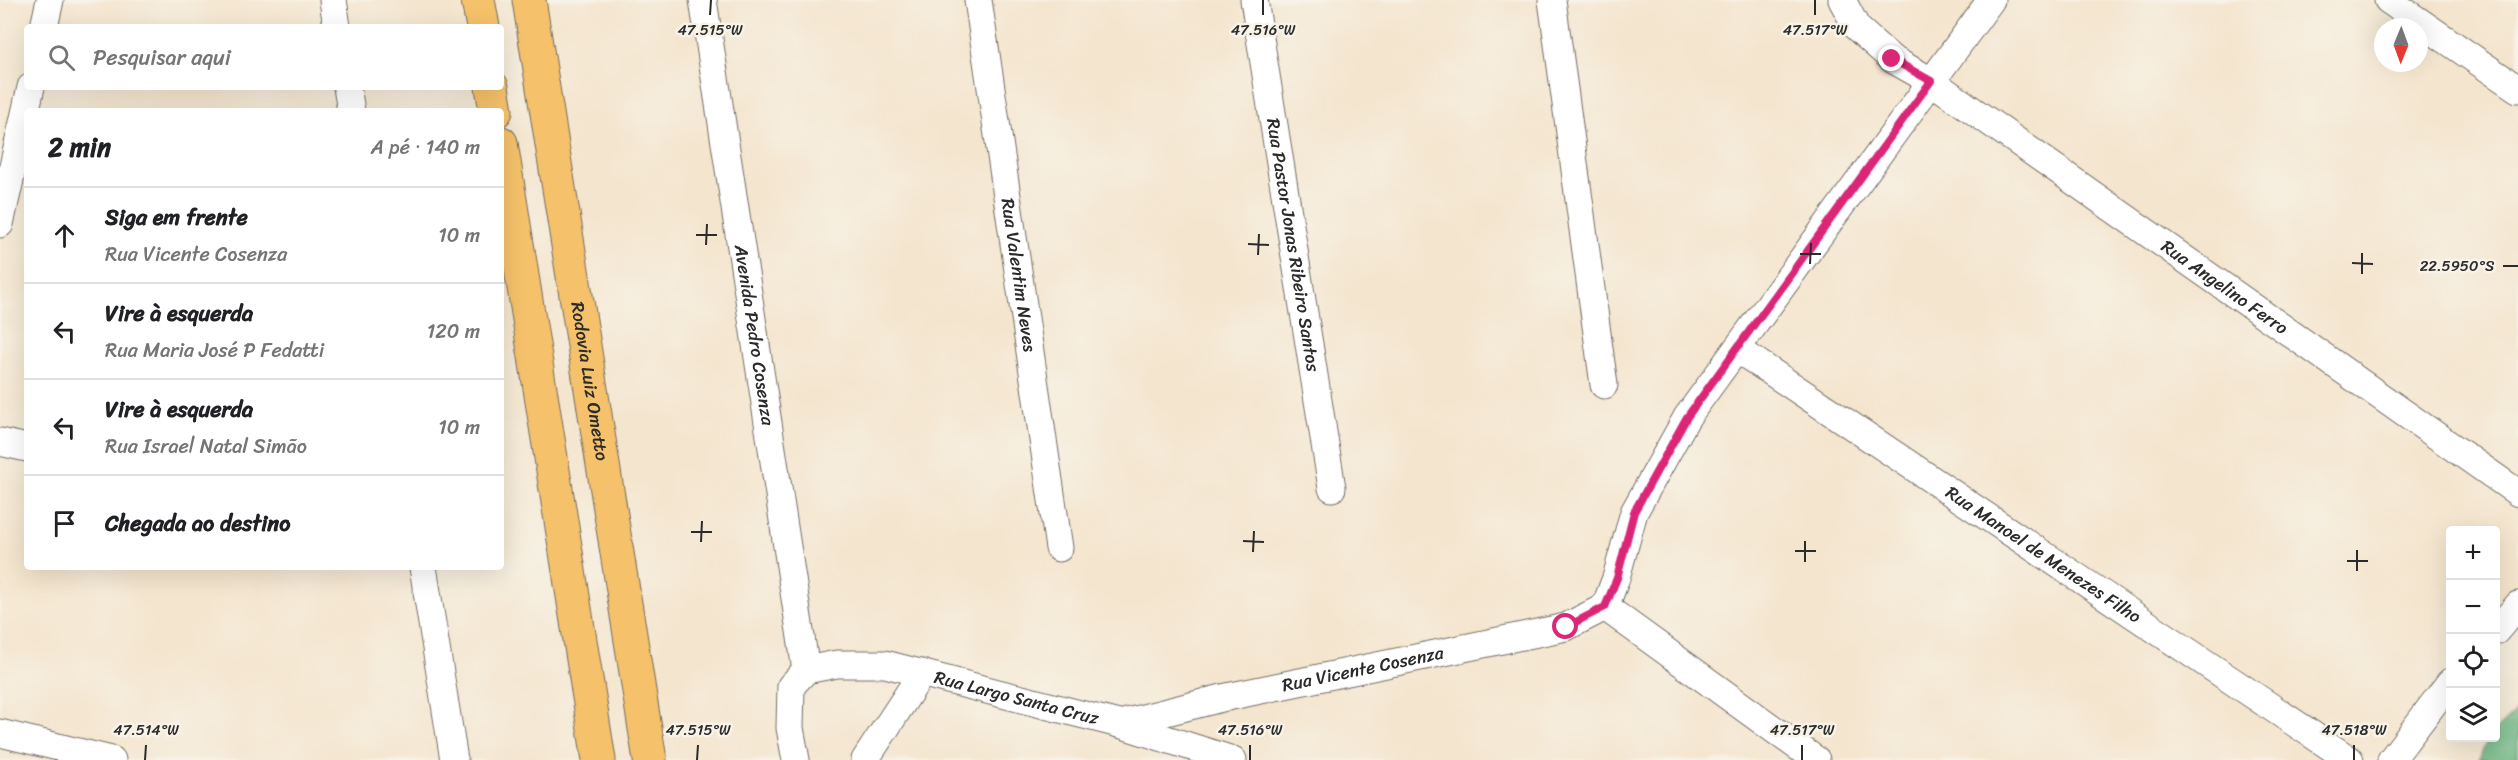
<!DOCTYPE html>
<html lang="pt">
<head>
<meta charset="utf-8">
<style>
	body { margin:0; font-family:Sriracha,sans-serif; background:#f2f2f2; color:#202124 }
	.controls { position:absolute; right:18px; bottom:18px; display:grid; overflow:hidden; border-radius:6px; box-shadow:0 6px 24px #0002 }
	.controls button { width:54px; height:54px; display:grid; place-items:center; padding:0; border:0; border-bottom:2px solid #e0e0e0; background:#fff; color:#202124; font:30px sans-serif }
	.compass { position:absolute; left:2374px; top:18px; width:54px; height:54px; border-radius:50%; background:#fff; box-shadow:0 6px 24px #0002; rotate:181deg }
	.stop { position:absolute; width:18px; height:18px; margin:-14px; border:4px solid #db2777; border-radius:50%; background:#fff }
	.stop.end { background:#db2777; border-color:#fff; box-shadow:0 2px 6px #0008 }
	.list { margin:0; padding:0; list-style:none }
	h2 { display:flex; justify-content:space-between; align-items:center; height:78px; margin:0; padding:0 24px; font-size:26px }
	h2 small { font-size:20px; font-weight:400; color:#757577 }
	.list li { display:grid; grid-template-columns:39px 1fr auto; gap:18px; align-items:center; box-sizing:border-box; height:96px; padding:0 24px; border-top:2px solid #e0e0e0 }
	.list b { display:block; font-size:22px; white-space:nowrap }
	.list p { margin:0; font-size:20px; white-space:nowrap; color:#757577 }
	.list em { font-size:20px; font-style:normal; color:#757577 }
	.icon { flex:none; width:33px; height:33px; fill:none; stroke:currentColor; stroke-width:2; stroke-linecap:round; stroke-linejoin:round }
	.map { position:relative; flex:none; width:2518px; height:760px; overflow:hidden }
	.search { position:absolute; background:#fff; box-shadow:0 6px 24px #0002; left:24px; top:24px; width:480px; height:66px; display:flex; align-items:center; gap:15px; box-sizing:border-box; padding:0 21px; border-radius:6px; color:#757577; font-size:22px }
	.panel { position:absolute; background:#fff; box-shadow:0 6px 24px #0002; left:24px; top:108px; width:480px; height:462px; border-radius:6px }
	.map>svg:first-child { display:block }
</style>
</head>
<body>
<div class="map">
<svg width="2518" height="760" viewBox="0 0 2518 760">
	<rect width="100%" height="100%" fill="#f7f3e8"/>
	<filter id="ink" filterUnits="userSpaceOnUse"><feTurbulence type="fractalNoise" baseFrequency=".0167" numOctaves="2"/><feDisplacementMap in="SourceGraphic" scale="12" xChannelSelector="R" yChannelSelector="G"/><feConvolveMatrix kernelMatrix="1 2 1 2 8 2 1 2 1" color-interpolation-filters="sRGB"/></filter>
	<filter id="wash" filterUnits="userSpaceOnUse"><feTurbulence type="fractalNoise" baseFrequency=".008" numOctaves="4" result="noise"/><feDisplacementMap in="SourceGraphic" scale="24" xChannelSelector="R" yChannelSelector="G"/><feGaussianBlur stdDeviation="1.35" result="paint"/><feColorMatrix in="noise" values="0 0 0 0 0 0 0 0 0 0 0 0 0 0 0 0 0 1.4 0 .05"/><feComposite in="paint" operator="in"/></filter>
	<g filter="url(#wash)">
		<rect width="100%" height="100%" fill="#f4e5ce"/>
		<!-- forest -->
		<path fill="#66b37d" stroke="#486f54" stroke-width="1.5" d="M2518,710v50h-39l9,-22h8v-8z"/>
	</g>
	<g filter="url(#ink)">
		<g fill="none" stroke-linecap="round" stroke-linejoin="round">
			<defs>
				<g id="street">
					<path d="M333,0l4,27"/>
					<path id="s1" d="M703,0l103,670"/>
					<path id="s2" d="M978,0l81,548"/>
					<path id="s3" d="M1254,0l78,488"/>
					<path d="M1552,0l52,385"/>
					<path id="s4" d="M1842,0l15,28 35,31 39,22 587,412"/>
					<path d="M2388,0l130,89"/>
					<path d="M44,27l6,-27"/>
					<path d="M347,87l4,24"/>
					<path d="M0,224l31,-137"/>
					<path id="s5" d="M1737,349l613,411"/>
					<path d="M0,442l27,6"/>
					<path d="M423,567l31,193"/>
					<path d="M1605,607l11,-29 18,-66 53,-95 304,-417"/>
					<path d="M1605,607l211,153"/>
					<path d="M2496,631l22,-26"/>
					<path id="s6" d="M1119,724l103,-26 344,-71 39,-20"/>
					<path d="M0,733l112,27"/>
					<path id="s7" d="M796,760l-6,-32 1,-42 15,-16 31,-6h48l234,60 114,36"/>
					<path d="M865,760l57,-87"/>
					<path d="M2391,760l59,-78"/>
				</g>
				<g id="primary">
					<path d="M478,0l5,27"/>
					<path id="s8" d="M529,0l121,760"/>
					<path d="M492,87l4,24"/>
					<path d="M501,143l98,617"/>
				</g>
			</defs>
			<!-- street casing -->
			<use href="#street" stroke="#716c64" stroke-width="29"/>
			<!-- primary casing -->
			<use href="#primary" stroke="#716c64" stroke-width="35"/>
			<!-- street -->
			<use href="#street" stroke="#fff" stroke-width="27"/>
			<!-- primary -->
			<use href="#primary" stroke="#f5c16b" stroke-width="33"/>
		</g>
	</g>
	<g fill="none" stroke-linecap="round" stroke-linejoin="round" filter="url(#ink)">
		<!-- route -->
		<path stroke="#db2777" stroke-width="8" d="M1566,627l39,-20 12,-29 17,-66 53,-95 244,-336 -39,-22"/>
	</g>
	<!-- ticks -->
	<path fill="none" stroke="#2b2b2b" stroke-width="2" d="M710,15l1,-15M1263,15v-15M1815,15v-15M696,235h21M1248,244l21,1M706,245l1,-21M1800,254h21M1258,255l1,-21M2352,263l21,1M1810,264l1,-21M2503,266h15M2362,274v-21M691,532h21M1243,541l21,1M701,542l1,-21M1795,551h21M1253,552l1,-21M2347,561h21M1805,562v-21M2357,571v-21M145,760l1,-15M697,760l1,-15M1250,760v-15M1802,760v-15M2354,760v-15"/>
	<g text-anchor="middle" stroke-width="5" stroke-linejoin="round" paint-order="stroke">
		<!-- street labels -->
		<g font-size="18" fill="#2b2b2b" stroke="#f7f3e8">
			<text dy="6" stroke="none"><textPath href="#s3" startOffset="248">Rua Pastor Jonas Ribeiro Santos</textPath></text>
			<text dy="6" stroke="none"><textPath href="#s2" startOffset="278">Rua Valentim Neves</textPath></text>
			<text dy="6" stroke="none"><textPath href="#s4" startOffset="482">Rua Angelino Ferro</textPath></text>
			<text dy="6" stroke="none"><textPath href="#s1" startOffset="339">Avenida Pedro Cosenza</textPath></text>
			<text dy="6" stroke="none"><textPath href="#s8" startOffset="386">Rodovia Luiz Ometto</textPath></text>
			<text dy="6" stroke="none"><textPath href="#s5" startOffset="369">Rua Manoel de Menezes Filho</textPath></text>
			<text dy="6" stroke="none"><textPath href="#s6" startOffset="250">Rua Vicente Cosenza</textPath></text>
			<text dy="6" stroke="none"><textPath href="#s7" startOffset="312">Rua Largo Santa Cruz</textPath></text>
		</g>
	</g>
	<g font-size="15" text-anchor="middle" fill="#2b2b2b" stroke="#f7f3e8" stroke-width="5" stroke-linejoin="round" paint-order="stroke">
		<text x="710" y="35">47.515°W</text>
		<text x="1263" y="35">47.516°W</text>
		<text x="1815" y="35">47.517°W</text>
		<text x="2457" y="271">22.5950°S</text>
		<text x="146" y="735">47.514°W</text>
		<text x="698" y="735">47.515°W</text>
		<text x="1250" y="735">47.516°W</text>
		<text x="1802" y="735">47.517°W</text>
		<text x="2354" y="735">47.518°W</text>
	</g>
</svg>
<div class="controls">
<button>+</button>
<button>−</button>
<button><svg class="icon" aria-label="locate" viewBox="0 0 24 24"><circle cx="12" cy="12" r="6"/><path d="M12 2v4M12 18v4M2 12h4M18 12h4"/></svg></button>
<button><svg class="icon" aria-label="layers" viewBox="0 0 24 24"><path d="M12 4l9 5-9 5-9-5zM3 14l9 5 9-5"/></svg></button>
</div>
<svg class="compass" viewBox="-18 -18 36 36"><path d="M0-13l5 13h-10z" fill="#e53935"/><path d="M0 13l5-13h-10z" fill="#757577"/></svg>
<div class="stop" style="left:1566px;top:627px"></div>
<div class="stop end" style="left:1892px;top:59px"></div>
<div class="search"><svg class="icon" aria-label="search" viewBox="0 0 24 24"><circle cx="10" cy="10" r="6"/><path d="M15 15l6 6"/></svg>Pesquisar aqui</div>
<section class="panel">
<h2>2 min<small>A pé · 140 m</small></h2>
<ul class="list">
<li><svg class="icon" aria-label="ahead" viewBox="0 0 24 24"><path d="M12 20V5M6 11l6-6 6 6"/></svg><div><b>Siga em frente</b><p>Rua Vicente Cosenza</p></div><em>10 m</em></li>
<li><svg class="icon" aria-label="left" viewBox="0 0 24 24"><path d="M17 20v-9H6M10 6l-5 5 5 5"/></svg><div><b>Vire à esquerda</b><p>Rua Maria José P Fedatti</p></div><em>120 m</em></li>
<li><svg class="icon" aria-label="left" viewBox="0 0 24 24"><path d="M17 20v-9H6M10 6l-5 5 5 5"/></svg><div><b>Vire à esquerda</b><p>Rua Israel Natal Simão</p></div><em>10 m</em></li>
<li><svg class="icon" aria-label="arrive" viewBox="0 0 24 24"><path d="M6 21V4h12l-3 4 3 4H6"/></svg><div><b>Chegada ao destino</b></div></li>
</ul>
</section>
</div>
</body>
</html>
